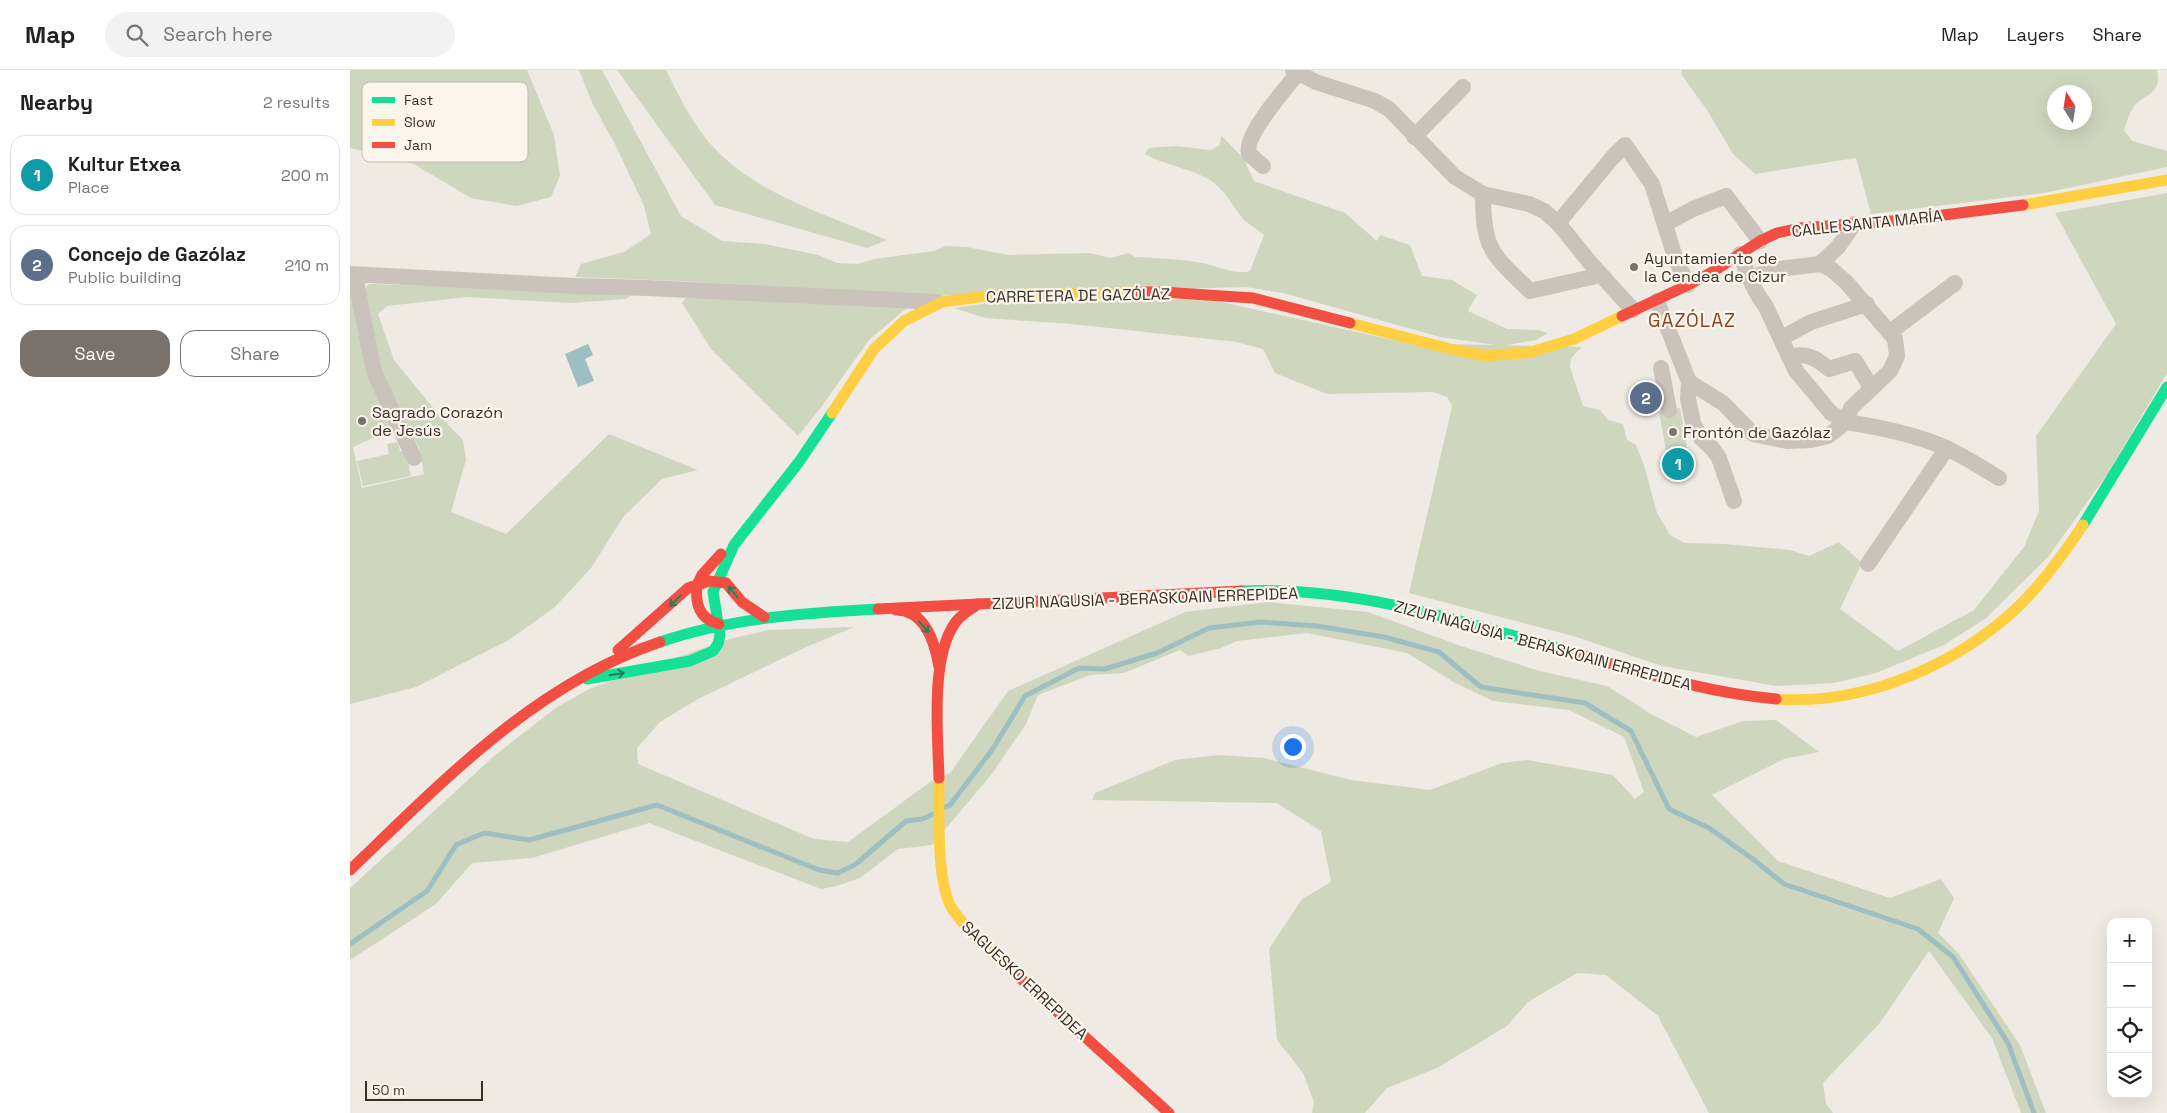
<!DOCTYPE html>
<html lang="en">
<head>
<meta charset="utf-8">
<style>
	body { margin:0; font-family:"Space Grotesk",sans-serif; background:#f2f2f2; color:#222 }
	.controls { position:absolute; right:15px; bottom:15px; display:grid; overflow:hidden; border-radius:10px; box-shadow:0 5px 20px #0002 }
	.controls button { width:45px; height:45px; display:grid; place-items:center; padding:0; border:0; border-bottom:1px solid #e0e0e0; background:#fff; color:#222; font:25px sans-serif }
	.compass { position:absolute; left:1697px; top:15px; width:45px; height:45px; border-radius:50%; background:#fff; box-shadow:0 5px 20px #0002; rotate:348deg }
	.scale { position:absolute; left:15px; bottom:12px; width:118px; box-sizing:border-box; padding-left:5px; border:2px solid #3a302a; border-top:0; font-size:14px; line-height:18px; white-space:nowrap; color:#3a302a; -webkit-text-stroke:4px #fbf5ec; paint-order:stroke }
	.you { position:absolute; left:942px; top:676px; width:18px; height:18px; margin:-12px; border:4px solid #fff; border-radius:50%; background:#1a73e8; box-shadow:0 0 0 8px #1a73e833 }
	.badge { display:grid; place-items:center; width:32px; height:32px; border-radius:50%; background:#79716b; color:#fff; font-size:16px; font-weight:700 }
	.pin { position:absolute; translate:-50% -50%; border:2px solid #fff; box-shadow:0 1px 5px #0006 }
	.list { margin:0; padding:0; list-style:none }
	h2 { display:flex; justify-content:space-between; align-items:center; height:65px; margin:0; padding:0 20px; font-size:21px }
	h2 small { font-size:16px; font-weight:400; color:#767676 }
	.list li { display:grid; grid-template-columns:32px 1fr auto; gap:15px; align-items:center; box-sizing:border-box; height:80px; margin:0 10px 10px; padding:0 10px; border:1px solid #e0e0e0; border-radius:15px }
	.list b { display:block; font-size:19px; white-space:nowrap }
	.list p { margin:0; font-size:16px; white-space:nowrap; color:#767676 }
	.list em { font-size:16px; font-style:normal; color:#767676 }
	.actions { display:flex; gap:10px; padding:15px 20px }
	.actions a { flex:1; padding:11px 0; border:1px solid #79716b; border-radius:15px; text-align:center; font-size:18px; color:#79716b }
	.actions .main { background:#79716b; color:#fff }
	.icon { flex:none; width:28px; height:28px; fill:none; stroke:currentColor; stroke-width:2; stroke-linecap:round; stroke-linejoin:round }
	.map { position:relative; flex:none; width:1817px; height:1043px; overflow:hidden }
	header { display:flex; align-items:center; gap:30px; box-sizing:border-box; height:70px; padding:0 25px; background:#fff; border-bottom:1px solid #e0e0e0 }
	header strong { font-size:24px }
	nav { display:flex; gap:28px; margin-inline-start:auto; font-size:18px }
	.search { width:350px; height:45px; background:#f2f2f2; display:flex; align-items:center; gap:12px; box-sizing:border-box; padding:0 18px; border-radius:28px; color:#767676; font-size:19px }
	main { display:flex }
	aside { flex:1; background:#fff }
	.map>svg:first-child { display:block }
</style>
</head>
<body>
<header>
<strong>Map</strong>
<div class="search"><svg class="icon" aria-label="search" viewBox="0 0 24 24"><circle cx="10" cy="10" r="6"/><path d="M15 15l6 6"/></svg>Search here</div>
<nav><a>Map</a><a>Layers</a><a>Share</a></nav>
</header>
<main>
<aside>
<h2>Nearby<small>2 results</small></h2>
<ul class="list">
<li><span class="badge" style="background:#0f9aa8">1</span><div><b>Kultur Etxea</b><p>Place</p></div><em>200 m</em></li>
<li><span class="badge" style="background:#5c6f8a">2</span><div><b>Concejo de Gazólaz</b><p>Public building</p></div><em>210 m</em></li>
</ul>
<div class="actions"><a class="main">Save</a><a>Share</a></div>
</aside>
<div class="map">
<svg width="1817" height="1043" viewBox="0 0 1817 1043">
	<rect width="100%" height="100%" fill="#efebe4"/>
	<!-- green -->
	<g fill="#cfd6be" fill-rule="evenodd">
		<path d="M0,0h177l27,65 6,41 -9,21 -34,9 -46,-8 -57,-34 -64,-16z"/>
		<path d="M229,0h23l79,146 41,25 43,3 53,11 19,8 21,1 16,-5 60,-8 12,-5 21,1 41,8 82,-2 20,5 19,-5 6,4c21,1 42,2 62,5 17,2 37,14 53,9l14,-36c-5,-5 -17,-12 -21,-16 -10,-13 -19,-30 -33,-39 -20,-12 -44,-14 -65,-26l4,-6 26,-2 36,4 9,-5 1,-10 23,24 10,22 91,32 32,28 3,-6 30,10 12,31 30,4 25,15 -9,16 39,18 31,1 10,3 -12,7 -34,6 -62,-9 -157,-44 -37,-6 -316,9 -249,-15 -106,-4 6,-13 43,-12 27,-18 -7,-28 -29,-62 -22,-39z"/>
		<path d="M267,0h49c11,22 23,47 38,66 43,56 120,77 183,104l-20,8 -152,-43z"/>
		<path d="M1332,0h475c5,23 -9,23 -21,34 -6,5 -9,19 -12,26l8,11 35,10v16l-123,26 -173,21 -15,-56 -101,16 -22,-20 -26,-44 -26,-36zM1704,22h30v30h-30z"/>
		<path d="M1817,123v180l-59,100 -60,84 -63,62 -41,26 -68,28 -42,10 -58,3 -114,-20 -89,-30 -164,-43 39,-169 4,-18 -5,-9 -14,-5 -106,2 -52,-21 -12,-24 -27,-7 -164,-18 -87,-6 -31,-10 28,-4 226,-5 199,44 175,4 -11,11 -1,9 13,39 17,4 8,10 15,4 4,16 9,5 8,20 13,48 13,22 15,8 39,1 66,6 19,6 30,-14 23,21 -22,46 58,42 76,-41 50,-63 15,-36 -3,-75 80,-112 -61,-111z"/>
		<path d="M0,213l43,146 -40,18 9,41 62,-14 -5,-26 -19,-33 -21,-46 -16,-79 6,-6 264,9 -7,6 -56,4 -103,-6 -80,9 -9,8 16,46 44,54 25,26 3,20 -15,52 55,22 103,-100 89,36 -36,9 -38,37 -33,52 -36,39 -46,33 -93,47 -66,17z"/>
		<path d="M338,225l221,11 -40,34 -50,70 -21,26 -87,-87 -29,-46z"/>
		<path d="M1330,338l8,45 -21,3 -8,-44z"/>
		<path d="M48,372l2,9 6,-1 5,26 -48,10 -6,-25 32,-7 -2,-10z"/>
		<path d="M918,532l100,10 93,34 79,25 67,15 44,28 45,23 47,-16 33,-1 43,32 -35,7 -72,36 66,66 112,37 51,-19 13,19 -16,35 21,21 61,91 26,68h-25l-29,-75 -63,-87 -50,73 -56,59 3,21 7,9h-124l-51,-97 -52,-41 -29,-2 -49,29 -21,24 -70,42 -50,20 -22,25h-53l2,-11 -11,-29 -26,-33 -8,-91 33,-50 29,-17 -10,-51 -44,-28 -185,-3 3,-7 80,-33 44,-5 45,3 87,22 79,10 72,-27 25,-3 86,15 22,24 9,-7 -20,-55 -55,-27 -76,-9 -38,-18 -48,-30 -100,-20 -70,8 -16,7 -32,8 -9,-6 -56,23 -34,2 -52,20 -12,29 -35,51 -59,70 -34,4 -38,29 -23,8 -16,3 -172,-66 -117,35 -60,5 -36,41 -86,56v-72l144,-132 63,-49 34,-19 138,-49 40,-9 85,-3 -50,21 -106,51 -38,23 -23,26 1,16 176,75 34,3 82,-60 20,-9 58,-82 177,-79z"/>
	</g>
	<!-- water -->
	<path fill="#9ebfc1" d="M238,274l5,11 -8,4 9,22 -16,6 -13,-33z"/>
	<g fill="none" stroke-linecap="round" stroke-linejoin="round">
		<!-- stream -->
		<g stroke="#9ebfc1" stroke-width="5">
			<path d="M595,737l5,-2 42,-55 33,-54 54,-28 26,1 52,-16 52,-25 52,-6 56,4 67,11 55,15 42,35 104,16 46,28 38,78 40,19 44,31 31,25 134,45 35,28 55,86 26,70"/>
			<path d="M0,874l77,-53 29,-46 28,-12 45,7 128,-35 162,65 19,3 18,-9 50,-43 16,-2 11,-5"/>
		</g>
		<!-- street -->
		<g stroke="#c9c3bc" stroke-width="16">
			<path d="M943,0l23,12 59,19 14,8 66,68 28,17 46,10 15,7 14,12 34,42 41,45"/>
			<path d="M1064,67l49,-50"/>
			<path d="M913,96l-14,-12c-6,-18 37,-66 49,-81"/>
			<path d="M1133,124c0,56 9,60 47,97l71,-16"/>
			<path d="M1208,153l54,-65 13,-13 27,39 24,76 12,25"/>
			<path d="M1315,154l28,-15 33,-13 34,45"/>
			<path d="M1390,184c7,18 13,36 25,51l31,66 35,42 15,9 5,-14 39,-37 7,-15 -2,-17 -49,-57 -15,-13 -11,-5 -41,5 -29,9"/>
			<path d="M1470,194l18,-17 16,-23"/>
			<path d="M0,204l225,12 73,2 289,14"/>
			<path d="M7,205v12l17,85 40,86"/>
			<path d="M1307,231l32,81 -1,17 5,24 8,15 11,10 7,10 15,43"/>
			<path d="M1540,262l65,-49"/>
			<path d="M1432,268l29,-16 56,-18"/>
			<path d="M1439,287c17,-5 27,1 40,12l26,-8 16,26"/>
			<path d="M1311,298l8,42"/>
			<path d="M1339,312l34,21 30,31 34,7 24,-1 17,-4 18,-14c33,5 69,12 100,26 18,8 36,20 53,30"/>
			<path d="M1518,494l79,-116"/>
		</g>
		<!-- fast -->
		<g stroke="#16e098" stroke-width="11">
			<path d="M1733,455l84,-138"/>
			<path d="M891,521c115,-5 224,31 333,62"/>
			<path d="M310,572c70,-24 144,-29 218,-33"/>
			<path d="M237,609l103,-18 23,-10 5,-7 2,-9 -7,-43 21,-47 65,-83 33,-49"/>
		</g>
		<!-- slow -->
		<g stroke="#ffcf43" stroke-width="11">
			<path d="M1673,135l144,-25"/>
			<path d="M1000,253l104,27 33,6 44,-4 43,-13 48,-23"/>
			<path d="M482,343l42,-64 30,-28 38,-19 52,-7 145,-3"/>
			<path d="M1426,629c81,6 164,-27 226,-78 32,-26 58,-62 81,-96"/>
			<path d="M589,708c0,30 -3,109 14,132 18,26 44,47 67,68"/>
		</g>
		<!-- jam -->
		<g stroke="#f24e42" stroke-width="11">
			<path d="M789,222h23l91,6 97,25"/>
			<path d="M1272,246l66,-31 26,-14 46,-30 17,-8 23,-5 104,-8 119,-15"/>
			<path d="M528,539l363,-18"/>
			<path d="M546,540c29,0 39,33 43,57"/>
			<path d="M369,554c-20,-5 -24,-20 -22,-39l12,-4 17,2 16,19 22,15"/>
			<path d="M268,580l70,-62 9,-3 5,-10 19,-21"/>
			<path d="M1224,583c67,19 133,40 202,46"/>
			<path d="M589,708c-1,-41 -9,-120 16,-155 5,-8 15,-13 23,-19"/>
			<path d="M0,800c93,-89 185,-186 310,-228"/>
			<path d="M670,908l149,135"/>
		</g>
	</g>
	<!-- one-way arrows -->
	<defs><path id="oneway-shaft" d="M-6 0H5M1.5-3L5.5 0L1.5 3" fill="none" stroke-width="1.6" stroke-linecap="round" stroke-linejoin="round" transform="scale(1.25)"/></defs>
	<g stroke="#2a7f5c">
		<use href="#oneway-shaft" transform="translate(383 522) rotate(-130)"/>
		<use href="#oneway-shaft" transform="translate(325 531) rotate(136)"/>
		<use href="#oneway-shaft" transform="translate(574 557) rotate(49)"/>
		<use href="#oneway-shaft" transform="translate(267 604) rotate(-9)"/>
	</g>
	<!-- markers -->
	<g fill="#79716b" stroke="#fbf5ec" stroke-width="2">
		<circle cx="1284" cy="197" r="5"/>
		<circle cx="12" cy="351" r="5"/>
		<circle cx="1323" cy="362" r="5"/>
	</g>
	<g text-anchor="middle" stroke-width="4.5" stroke-linejoin="round" paint-order="stroke">
		<!-- street labels -->
		<g font-size="16" fill="#3a302a" stroke="#fbf5ec">
			<text transform="translate(1517 153) rotate(-6)" y="6">CALLE SANTA MARÍA</text>
			<text transform="translate(728 225) rotate(-1)" y="6">CARRETERA DE GAZÓLAZ</text>
			<text transform="translate(795 528) rotate(-2)" y="6">ZIZUR NAGUSIA - BERASKOAIN ERREPIDEA</text>
			<text transform="translate(1193 575) rotate(15)" y="6">ZIZUR NAGUSIA - BERASKOAIN ERREPIDEA</text>
			<text transform="translate(675 910) rotate(43)" y="6">SAGUESKO ERREPIDEA</text>
		</g>
		<!-- poi labels -->
		<g font-size="16" fill="#3a302a" stroke="#fbf5ec" text-anchor="start">
			<text x="1294" y="194">Ayuntamiento de<tspan x="1294" dy="18">la Cendea de Cizur</tspan></text>
			<text x="22" y="348">Sagrado Corazón<tspan x="22" dy="18">de Jesús</tspan></text>
			<text x="1333" y="368">Frontón de Gazólaz</text>
		</g>
		<!-- quarter labels -->
		<g font-size="19" letter-spacing="1" fill="#8c421f" stroke="#fbf5ec">
			<text x="1342" y="257">GAZÓLAZ</text>
		</g>
	</g>
	<!-- legend -->
	<rect x="12" y="12" width="166" height="80" rx="8" fill="#fbf5ec" stroke="#c1bab2" stroke-width="1"/>
	<rect x="22" y="27" width="23" height="6" fill="#16e098"/>
	<rect x="22" y="49" width="23" height="7" fill="#ffcf43"/>
	<rect x="22" y="72" width="23" height="6" fill="#f24e42"/>
	<g font-size="14" fill="#3a302a">
		<text x="54" y="35">Fast</text>
		<text x="54" y="57">Slow</text>
		<text x="54" y="80">Jam</text>
	</g>
</svg>
<div class="controls">
<button>+</button>
<button>−</button>
<button><svg class="icon" aria-label="locate" viewBox="0 0 24 24"><circle cx="12" cy="12" r="6"/><path d="M12 2v4M12 18v4M2 12h4M18 12h4"/></svg></button>
<button><svg class="icon" aria-label="layers" viewBox="0 0 24 24"><path d="M12 4l9 5-9 5-9-5zM3 14l9 5 9-5"/></svg></button>
</div>
<svg class="compass" viewBox="-18 -18 36 36"><path d="M0-13l5 13h-10z" fill="#e53935"/><path d="M0 13l5-13h-10z" fill="#767676"/></svg>
<div class="scale">50 m</div>
<div class="you"></div>
<div class="pin badge" style="left:1328px;top:394px;background:#0f9aa8">1</div>
<div class="pin badge" style="left:1296px;top:328px;background:#5c6f8a">2</div>
</div>
</main>
</body>
</html>
